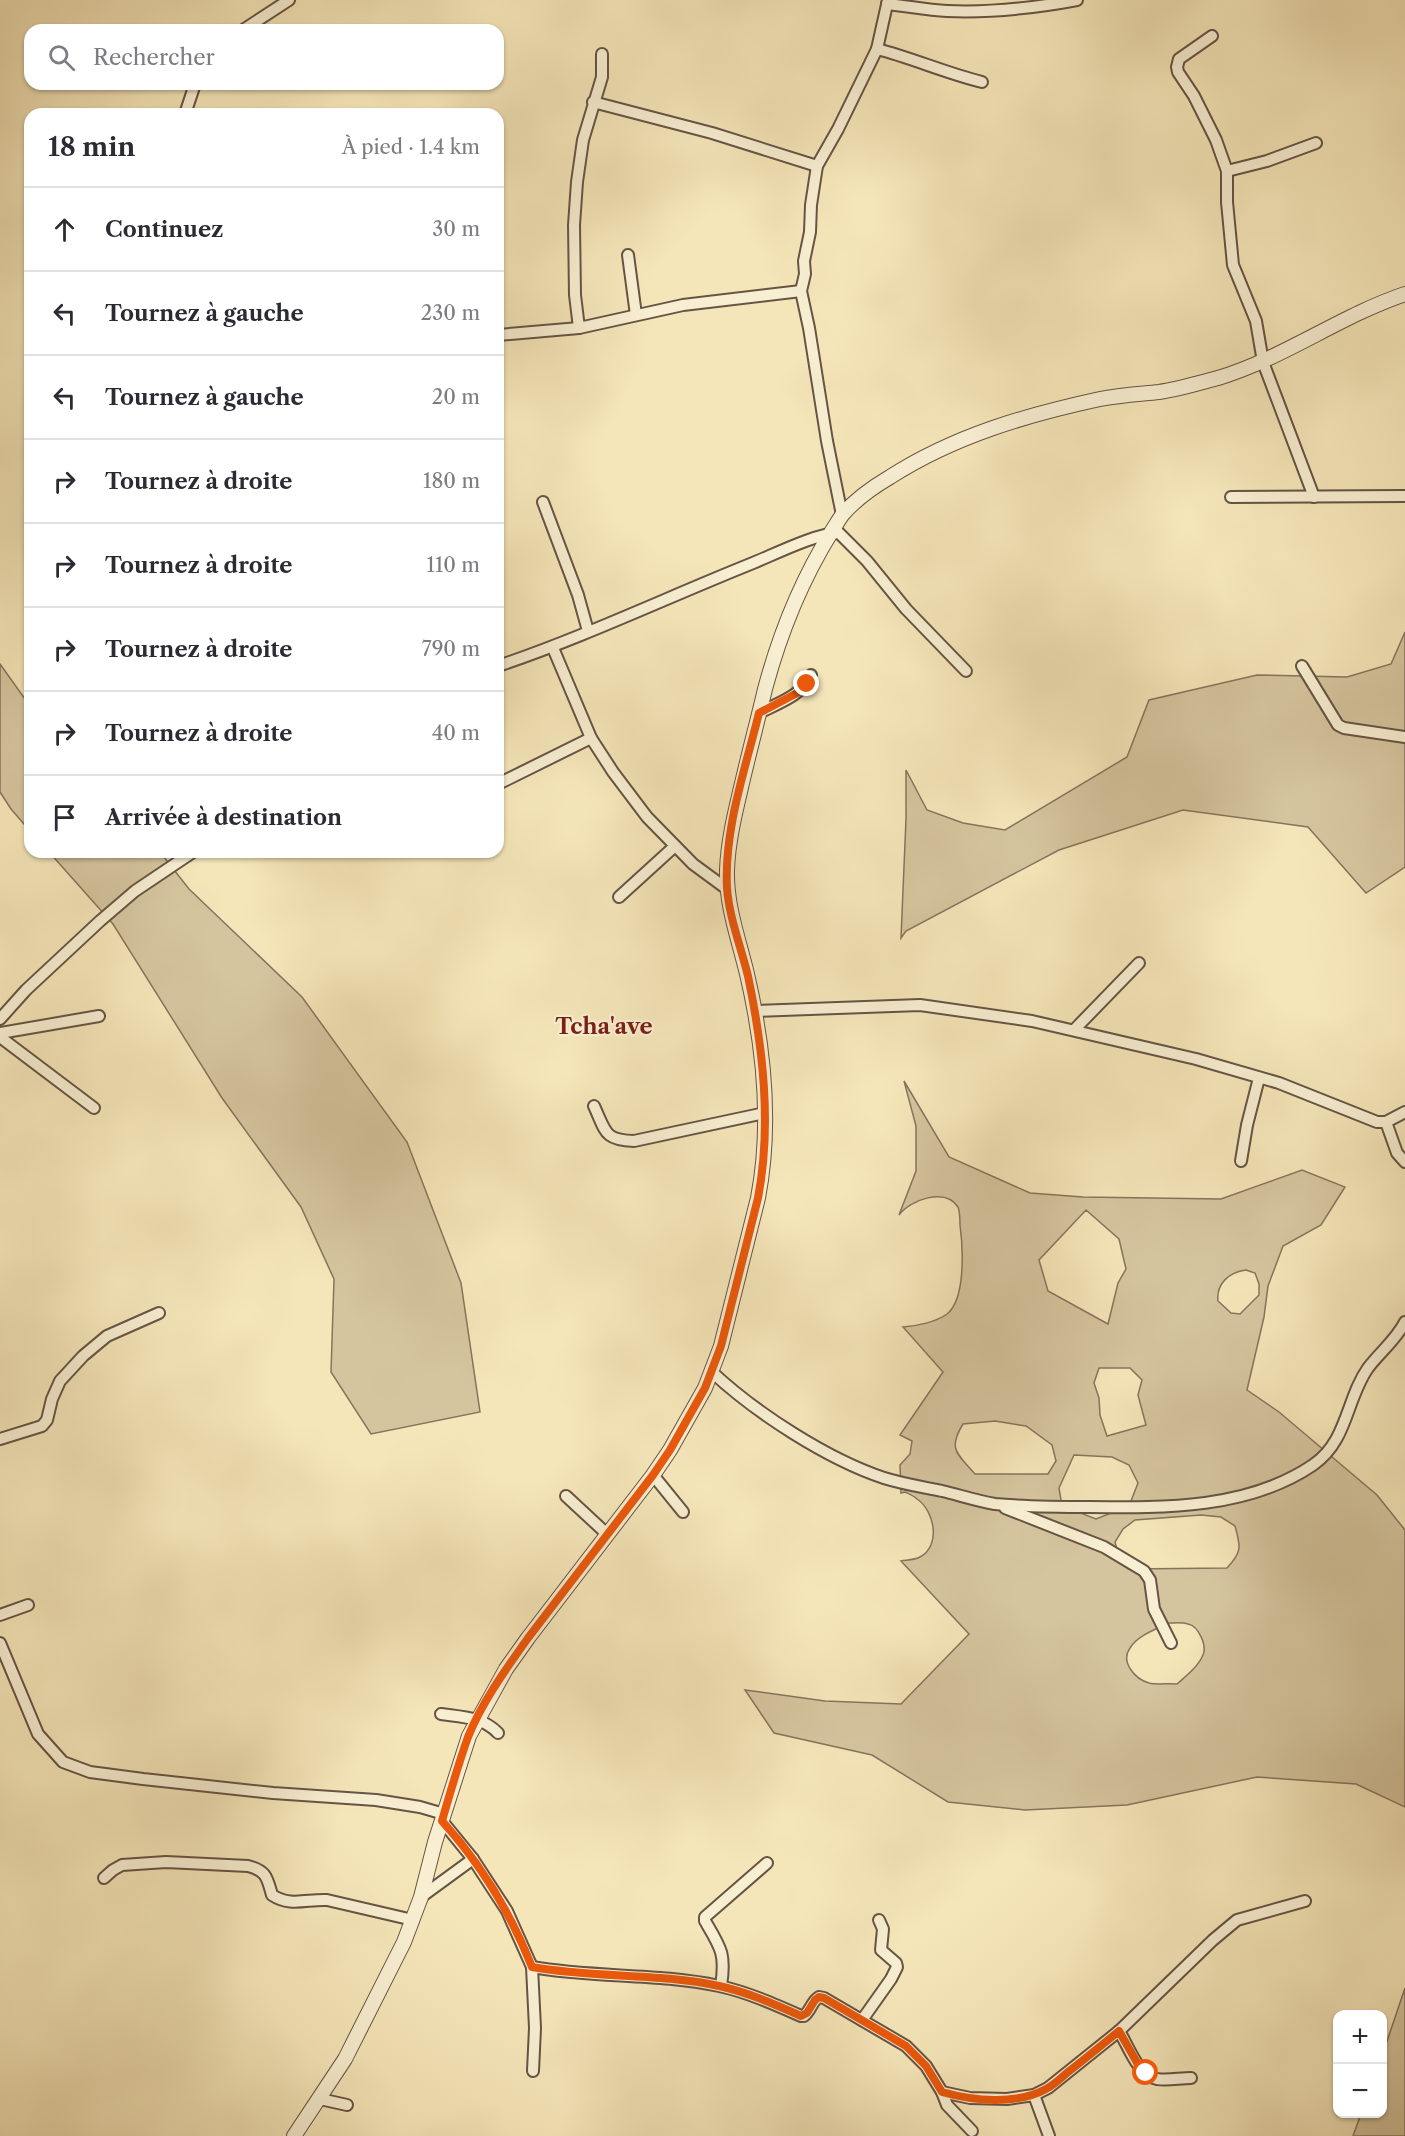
<!DOCTYPE html>
<html lang="fr">
<head>
<meta charset="utf-8">
<style>
	body { margin:0; font-family:"Libre Caslon Text",serif; background:#f7f7f7; color:#2b2b33 }
	.controls { position:absolute; right:18px; bottom:18px; display:grid; overflow:hidden; border-radius:12px; box-shadow:0 2px 4px #0004 }
	.controls button { width:54px; height:54px; display:grid; place-items:center; padding:0; border:0; border-bottom:2px solid #e1e1e2; background:#fff; color:#2b2b33; font:30px sans-serif }
	.stop { position:absolute; width:18px; height:18px; margin:-14px; border:4px solid #ea580c; border-radius:50%; background:#fff }
	.stop.end { background:#ea580c; border-color:#fff; box-shadow:0 2px 6px #0008 }
	.list { margin:0; padding:0; list-style:none }
	h2 { display:flex; justify-content:space-between; align-items:center; height:78px; margin:0; padding:0 24px; font-size:26px }
	h2 small { font-size:20px; font-weight:400; color:#7c7c81 }
	.list li { display:grid; grid-template-columns:39px 1fr auto; gap:18px; align-items:center; box-sizing:border-box; height:84px; padding:0 24px; border-top:2px solid #e1e1e2 }
	.list b { display:block; font-size:22px; white-space:nowrap }
	.list em { font-size:20px; font-style:normal; color:#7c7c81 }
	.icon { flex:none; width:33px; height:33px; fill:none; stroke:currentColor; stroke-width:2; stroke-linecap:round; stroke-linejoin:round }
	.map { position:relative; flex:none; width:1405px; height:2136px; overflow:hidden }
	.search { position:absolute; background:#fff; box-shadow:0 2px 4px #0004; left:24px; top:24px; width:480px; height:66px; display:flex; align-items:center; gap:15px; box-sizing:border-box; padding:0 21px; border-radius:18px; color:#7c7c81; font-size:22px }
	.panel { position:absolute; background:#fff; box-shadow:0 2px 4px #0004; left:24px; top:108px; width:480px; height:750px; border-radius:18px }
	.map>svg:first-child { display:block }
</style>
</head>
<body>
<div class="map">
<svg width="1405" height="2136" viewBox="0 0 1405 2136">
	<rect width="100%" height="100%" fill="#f5e6b9"/>
	<filter id="stains"><feTurbulence type="fractalNoise" baseFrequency=".00333" numOctaves="4"/><feColorMatrix values="0 0 0 0 .2 0 0 0 0 .09 0 0 0 0 .02 0 0 0 .5 -.17"/></filter>
	<radialGradient id="worn" r=".72"><stop offset=".6" stop-color="#630" stop-opacity="0"/><stop offset="1" stop-color="#630" stop-opacity=".3"/></radialGradient>
	<!-- green -->
	<g fill="#d5c59e" stroke="#86745e" stroke-width="1.5" fill-rule="evenodd">
		<path d="M1405,632v235l-39,26 -58,-66 -125,-17 -124,40 -153,81 -5,7 5,-119v-49l21,40 36,13 42,7 122,-73 22,-57 108,-25 90,2 44,-13z"/>
		<path d="M0,664l30,42v125l-19,-22 -11,-17z"/>
		<path d="M49,852h111l29,37 113,108 105,145 54,141 19,129 -109,22 -40,-62 3,-93 -33,-72 -79,-109 -109,-174z"/>
		<path d="M904,1081l45,76 81,36 53,4 138,2 81,-29 43,17 -24,38 -38,21 -15,40 -4,31 -17,73 32,22 98,83 28,35v277l-49,-23 -99,-7 -130,28 -102,5 -77,-8 -76,-47 -98,-22 -29,-43 80,11 76,3 68,-70 -68,-73c6,-1 14,-1 19,-4 21,-11 15,-46 -3,-58 -3,-3 -8,-5 -12,-7l-4,1 -1,-28 10,-11 2,-13 -12,-6 43,-63 -40,-45c14,-1 33,-5 44,-13 19,-15 16,-67 13,-89 0,-5 0,-13 -2,-18 -13,-20 -48,-7 -59,8l17,-44v-45zM1086,1210l33,29 7,30 -8,14 -10,41 -60,-33 -9,-31zM1246,1270l9,3 4,11v11l-19,19 -9,-1 -13,-12c-2,-17 11,-29 28,-31zM1099,1368h31l12,12 -4,15 8,30 -39,11 -7,-21 -1,-17 -5,-15zM995,1421l31,5 26,19 4,16 -8,13h-73c-17,-20 -28,-24 -12,-50zM1074,1455l38,2 17,8 9,18 -9,23 -33,13 -34,-13 -3,-18zM1201,1515l20,2 14,9c6,21 7,26 -8,42l-99,1 -9,-12 -4,-15 8,-13 12,-9zM1169,1623c6,0 13,-1 19,1 11,2 19,22 15,31 -5,12 -17,21 -26,29 -9,-1 -20,1 -28,-1 -14,-4 -29,-21 -19,-35 8,-13 27,-19 39,-25z"/>
		<path d="M1405,1988v148h-52l8,-22h21l1,-61z"/>
	</g>
	<g fill="none" stroke-linecap="round" stroke-linejoin="round">
		<defs>
			<g id="minor">
				<path d="M887,4c20,2 40,6 60,7 43,2 87,-3 130,-11"/>
				<path d="M243,30l46,-30"/>
				<path d="M1212,36l-33,23 -2,8 1,5 16,24 22,44 11,31v31l6,63 23,56 7,41 51,135"/>
				<path d="M877,49c35,9 69,24 105,33"/>
				<path d="M593,102l119,31 105,33"/>
				<path d="M185,114l10,-30"/>
				<path d="M1227,171l40,-10 49,-18"/>
				<path d="M628,255l8,60"/>
				<path d="M579,328l-4,-33 -1,-70 3,-43 6,-42 19,-63v-23"/>
				<path d="M498,335l81,-7 104,-23 118,-14"/>
				<path d="M1231,497l174,-1"/>
				<path d="M543,502l35,93 10,36"/>
				<path d="M842,515l-15,-74 -18,-113 -8,-37 4,-17 -1,-13 6,-29 1,-27 6,-39 21,-37 39,-80 11,-49"/>
				<path d="M553,648l38,90 22,34 34,45 46,47 34,25"/>
				<path d="M498,666c86,-29 170,-69 255,-103 22,-9 64,-30 86,-30l28,28 39,48 60,62"/>
				<path d="M1302,666l36,59 6,3 61,9"/>
				<path d="M759,713c19,-10 43,-17 52,-38"/>
				<path d="M498,784l93,-46"/>
				<path d="M619,897l56,-51"/>
				<path d="M755,1011l165,-6 112,16 164,38 83,24 98,39h9l19,-10"/>
				<path d="M0,1019l26,-29 74,-69 35,-30 58,-39"/>
				<path d="M1074,1030l65,-67"/>
				<path d="M0,1033l99,-17"/>
				<path d="M0,1037l94,71"/>
				<path d="M594,1106c12,26 10,34 40,35l131,-28"/>
				<path d="M1386,1122l11,31 8,9"/>
				<path d="M1241,1161l6,-36 12,-47"/>
				<path d="M712,1372c44,41 115,87 172,106 19,6 39,9 58,13 17,4 35,10 53,13 31,3 63,3 95,3 75,1 158,2 223,-42 35,-24 33,-66 55,-97 12,-16 28,-28 37,-46"/>
				<path d="M0,1439l42,-13 5,-6 5,-21 8,-18 23,-25 24,-20 52,-23"/>
				<path d="M653,1475l30,37"/>
				<path d="M566,1496l41,38"/>
				<path d="M1005,1508l99,39 40,24 6,9 4,29 17,34"/>
				<path d="M0,1615l28,-10"/>
				<path d="M0,1643l38,91 25,28 27,10 53,7 130,14 103,7 44,7 24,7"/>
				<path d="M441,1714c21,3 42,3 57,19"/>
				<path d="M442,1821l31,38 34,52 25,56 3,61 -2,43"/>
				<path d="M104,1878l9,-8 9,-5 44,-3 82,4c19,5 19,12 24,29 18,12 35,4 55,5l86,20"/>
				<path d="M421,1897l52,-38"/>
				<path d="M532,1967c62,11 126,6 187,19 28,6 55,18 82,30h3c7,-6 8,-15 15,-19l5,1 82,48 20,20 16,26 5,13 25,26"/>
				<path d="M721,1986c5,-32 0,-38 -16,-65v-4l62,-54"/>
				<path d="M862,2020l29,-41 6,-12 -1,-4 -15,-13 2,-21 -4,-9"/>
				<path d="M1119,2031c9,14 19,45 38,48 10,2 23,-1 34,-1"/>
				<path d="M942,2092l28,6 37,1 27,-4 14,-7 71,-57 94,-91 24,-20 68,-19"/>
				<path d="M1034,2095l15,41"/>
				<path d="M320,2099l27,6"/>
			</g>
			<path id="tertiary" d="M294,2136l51,-77 59,-117 17,-45 14,-55 34,-106 37,-67 22,-31 125,-163 17,-25 35,-62 16,-42 37,-148c14,-73 6,-151 -11,-224 -8,-34 -21,-68 -20,-104 1,-30 9,-61 16,-91 7,-30 15,-60 22,-90 15,-56 37,-110 67,-158 4,-6 7,-12 11,-17 13,-15 30,-27 47,-37 64,-41 136,-62 210,-78 20,-4 40,-5 59,-7 20,-3 40,-9 59,-14 66,-20 122,-62 187,-84"/>
		</defs>
		<!-- minor casing -->
		<use href="#minor" stroke="#665444" stroke-width="14"/>
		<!-- tertiary casing -->
		<use href="#tertiary" stroke="#665444" stroke-width="16"/>
		<!-- minor -->
		<use href="#minor" stroke="#f8efd2" stroke-width="10"/>
		<!-- tertiary -->
		<use href="#tertiary" stroke="#f8efd2" stroke-width="14"/>
	</g>
	<g fill="none" stroke-linecap="round" stroke-linejoin="round">
		<!-- route -->
		<path stroke="#ea580c" stroke-width="8" d="M807,684l-8,8 -40,21c-14,57 -35,116 -32,175 2,29 14,59 21,88 15,72 24,149 10,222l-37,148 -16,42 -35,62 -17,25 -125,163c-22,31 -46,64 -60,99 -10,28 -18,56 -26,84 39,43 69,93 90,146 61,11 127,6 187,19 28,6 55,18 82,30l6,-3 8,-13 4,-3 5,1 82,48 20,20 16,26c31,9 75,13 104,-3 8,-4 15,-11 22,-17 17,-13 34,-27 51,-41l20,35 7,7"/>
	</g>
	<g text-anchor="middle" stroke-width="4.5" stroke-linejoin="round" paint-order="stroke">
		<!-- quarter labels -->
		<g font-size="22" font-weight="bold" fill="#7a1f14" stroke="#f8efd2">
			<text x="604" y="1034">Tcha'ave</text>
		</g>
	</g>
	<rect width="100%" height="100%" filter="url(#stains)"/>
	<rect width="100%" height="100%" fill="url(#worn)"/>
</svg>
<div class="controls">
<button>+</button>
<button>−</button>
</div>
<div class="stop" style="left:1146px;top:2073px"></div>
<div class="stop end" style="left:807px;top:684px"></div>
<div class="search"><svg class="icon" aria-label="search" viewBox="0 0 24 24"><circle cx="10" cy="10" r="6"/><path d="M15 15l6 6"/></svg>Rechercher</div>
<section class="panel">
<h2>18 min<small>À pied · 1.4 km</small></h2>
<ul class="list">
<li><svg class="icon" aria-label="ahead" viewBox="0 0 24 24"><path d="M12 20V5M6 11l6-6 6 6"/></svg><div><b>Continuez</b></div><em>30 m</em></li>
<li><svg class="icon" aria-label="left" viewBox="0 0 24 24"><path d="M17 20v-9H6M10 6l-5 5 5 5"/></svg><div><b>Tournez à gauche</b></div><em>230 m</em></li>
<li><svg class="icon" aria-label="left" viewBox="0 0 24 24"><path d="M17 20v-9H6M10 6l-5 5 5 5"/></svg><div><b>Tournez à gauche</b></div><em>20 m</em></li>
<li><svg class="icon" aria-label="right" viewBox="0 0 24 24"><path d="M7 20v-9h11M14 6l5 5-5 5"/></svg><div><b>Tournez à droite</b></div><em>180 m</em></li>
<li><svg class="icon" aria-label="right" viewBox="0 0 24 24"><path d="M7 20v-9h11M14 6l5 5-5 5"/></svg><div><b>Tournez à droite</b></div><em>110 m</em></li>
<li><svg class="icon" aria-label="right" viewBox="0 0 24 24"><path d="M7 20v-9h11M14 6l5 5-5 5"/></svg><div><b>Tournez à droite</b></div><em>790 m</em></li>
<li><svg class="icon" aria-label="right" viewBox="0 0 24 24"><path d="M7 20v-9h11M14 6l5 5-5 5"/></svg><div><b>Tournez à droite</b></div><em>40 m</em></li>
<li><svg class="icon" aria-label="arrive" viewBox="0 0 24 24"><path d="M6 21V4h12l-3 4 3 4H6"/></svg><div><b>Arrivée à destination</b></div></li>
</ul>
</section>
</div>
</body>
</html>
